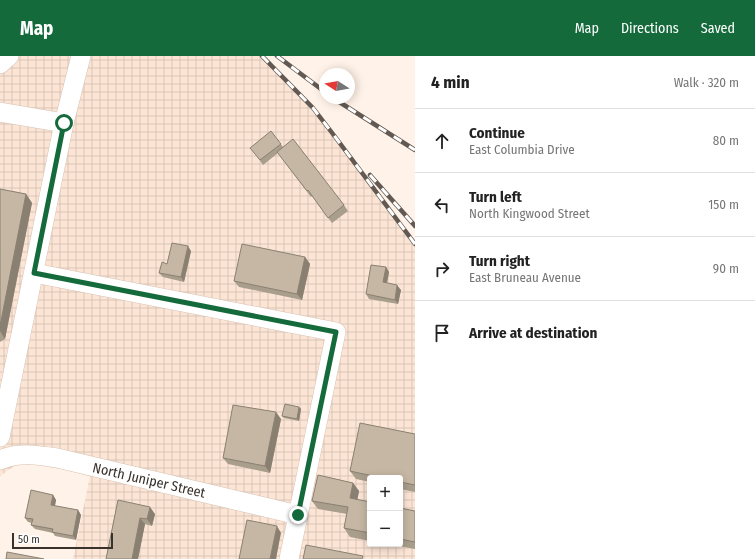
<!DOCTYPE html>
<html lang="en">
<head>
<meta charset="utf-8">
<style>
	body { margin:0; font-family:"Fira Sans Condensed",sans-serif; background:#f6f6f6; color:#222 }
	.controls { position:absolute; right:12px; bottom:12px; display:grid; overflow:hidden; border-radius:4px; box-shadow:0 2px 10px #0003 }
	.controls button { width:36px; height:36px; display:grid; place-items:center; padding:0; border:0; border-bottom:1px solid #e0e0e0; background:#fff; color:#222; font:20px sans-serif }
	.compass { position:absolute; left:319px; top:12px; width:36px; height:36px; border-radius:50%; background:#fff; box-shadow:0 2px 10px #0003; rotate:281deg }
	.scale { position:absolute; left:12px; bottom:10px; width:101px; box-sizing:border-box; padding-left:4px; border:2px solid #39312b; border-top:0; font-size:11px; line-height:14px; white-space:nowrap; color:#39312b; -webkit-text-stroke:3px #fff; paint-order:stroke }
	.stop { position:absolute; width:12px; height:12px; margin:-9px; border:3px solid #156a3c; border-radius:50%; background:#fff }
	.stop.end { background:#156a3c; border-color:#fff; box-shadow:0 1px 4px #0008 }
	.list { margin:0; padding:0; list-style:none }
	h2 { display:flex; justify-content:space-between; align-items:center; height:52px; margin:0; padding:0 16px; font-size:17px }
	h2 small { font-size:13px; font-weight:400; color:#767676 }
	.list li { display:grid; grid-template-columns:26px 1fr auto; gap:12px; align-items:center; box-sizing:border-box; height:64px; padding:0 16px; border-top:1px solid #e0e0e0 }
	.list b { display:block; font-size:15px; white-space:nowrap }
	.list p { margin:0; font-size:13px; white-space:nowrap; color:#767676 }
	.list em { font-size:13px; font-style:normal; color:#767676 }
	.icon { flex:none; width:22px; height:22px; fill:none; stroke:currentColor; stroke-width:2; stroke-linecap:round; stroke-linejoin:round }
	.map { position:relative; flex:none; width:415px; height:503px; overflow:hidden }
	header { display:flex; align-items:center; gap:24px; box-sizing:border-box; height:56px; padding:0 20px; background:#156a3c; color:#fff }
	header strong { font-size:19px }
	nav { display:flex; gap:22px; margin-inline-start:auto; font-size:14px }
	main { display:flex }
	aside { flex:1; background:#fff }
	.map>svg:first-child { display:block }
</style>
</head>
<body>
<header>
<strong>Map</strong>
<nav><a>Map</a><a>Directions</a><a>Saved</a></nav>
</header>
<main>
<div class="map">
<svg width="415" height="503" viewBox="0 0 415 503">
	<defs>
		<pattern id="industrial-grid" width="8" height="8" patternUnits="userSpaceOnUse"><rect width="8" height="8" fill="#fce5d5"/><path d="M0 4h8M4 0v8" fill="none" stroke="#d9c5b7"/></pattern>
	</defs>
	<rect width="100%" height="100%" fill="#fff2e8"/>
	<!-- industrial -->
	<path fill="url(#industrial-grid)" fill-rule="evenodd" d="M0,0h262l19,19 55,63 79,106v315h-342l17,-83 -22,-6 -31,-5h-21l-16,11zM370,422h30v66h-30z"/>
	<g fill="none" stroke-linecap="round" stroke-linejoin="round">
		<defs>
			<g id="minor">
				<path d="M0,8l9,-8"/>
				<path d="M0,56l64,11"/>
				<path d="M34,217l302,59 -47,227"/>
				<path d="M0,381l64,-314 17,-67"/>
				<path d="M0,404c19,-8 38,-5 57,-2l241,57"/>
			</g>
		</defs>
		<!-- minor casing -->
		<use href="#minor" stroke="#d8c3b4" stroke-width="20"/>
		<!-- minor -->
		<use href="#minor" stroke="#fff" stroke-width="19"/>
		<defs>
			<g id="rail">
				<path d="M262,0l51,52 23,30 79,106"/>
				<path d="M277,0l48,36"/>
				<path d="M333,42l82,52"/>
				<path d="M370,119l45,51"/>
			</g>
		</defs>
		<!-- rail casing -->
		<use href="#rail" stroke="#625952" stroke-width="4.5"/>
		<!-- rail -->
		<use href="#rail" stroke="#fff" stroke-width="3" stroke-dasharray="9" stroke-linecap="butt"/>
	</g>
	<!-- wall -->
	<g fill="#a99d8c">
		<path d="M271,75l12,16 61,58 4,6 -16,12 -20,-27 -1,1 -33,-44 -15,12 -9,-13z"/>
		<path d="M0,133l26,5 6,9 -27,136 -5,3z"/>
		<path d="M191,195l-7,31 -21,-5 -4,-4 8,-9z"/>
		<path d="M305,201l5,7 -8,36 -63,-13 -5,-6z"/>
		<path d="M386,211l3,5 -2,11 14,7 -3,14 -29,-5 -3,-5z"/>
		<path d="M299,351l2,2 -2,12 -15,-3 -2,-2z"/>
		<path d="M281,363l-11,54 -42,-9 -5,-6z"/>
		<path d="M415,378v58l-15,-3v-11h-30v4l-14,-3 -6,-8z"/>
		<path d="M353,427l6,8 -2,9 13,2v39l-20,-4 -6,-9 3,-14 -29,-5 -6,-8z"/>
		<path d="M53,439l3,5 -1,6 23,4 3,5 -5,25 -21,-4 -2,-3 -18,-4 -4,-4 1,-2 -4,-1 -3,-4z"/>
		<path d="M118,444l37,14 -3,12 -7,-2 -7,35h-32z"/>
		<path d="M400,452l15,3v38l-27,-5h12z"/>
	</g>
	<!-- shaded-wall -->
	<g fill="#8a8072">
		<path d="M26,138l6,9 -27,136 -5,-8v-5z"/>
		<path d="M188,190l3,5 -7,31 -3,-5z"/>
		<path d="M305,201l5,7 -8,36 -5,-6z"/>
		<path d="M386,211l3,5 -3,15 -3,-5z"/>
		<path d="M397,229l4,5 -3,14 -3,-4z"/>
		<path d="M299,351l2,2 -2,12 -2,-2z"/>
		<path d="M276,356l5,7 -11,54 -5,-7z"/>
		<path d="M353,427l6,8 -3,16 -6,-9z"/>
		<path d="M53,439l3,5 -2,10 -3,-5z"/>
		<path d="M150,451l5,7 -3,12 -5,-7z"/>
		<path d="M78,454l3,5 -5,25 -3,-4z"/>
		<path d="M140,462l5,6 -7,35h-6z"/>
		<path d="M277,470l4,7 -5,26h-6z"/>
	</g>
	<!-- building -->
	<g fill="#c5b7a3" stroke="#8a8072">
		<path d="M271,75l10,13 -21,16 -10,-12z"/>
		<path d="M293,83l51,66 -16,13 -20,-28 -1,1 -30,-39z"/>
		<path d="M0,133l26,5 -26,132z"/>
		<path d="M172,187l16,3 -7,31 -22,-4 3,-11 5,2z"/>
		<path d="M242,188l63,13 -8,37 -63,-13z"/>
		<path d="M371,209l15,2 -3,15 14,3 -2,15 -29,-6z"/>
		<path d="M285,348l14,3 -2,12 -15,-3z"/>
		<path d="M233,349l43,7 -11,54 -42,-8z"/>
		<path d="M360,367l55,11v51l-15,-3v-4h-18l-32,-7z"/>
		<path d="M318,419l35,8 -3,15 20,4v31l-26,-5 4,-21 -36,-6z"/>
		<path d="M31,434l22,5 -2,10 27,5 -5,26 -21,-4 1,-3 -22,-4 2,-6 -8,-1z"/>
		<path d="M118,444l32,7 -3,12 -7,-1 -8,41h-26z"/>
		<path d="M400,452l15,3v31l-15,-3z"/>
		<path d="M247,464l30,6 -7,33h-31z"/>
		<path d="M306,489l57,11 -1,3h-59z"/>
		<path d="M7,496l37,7h-38z"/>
	</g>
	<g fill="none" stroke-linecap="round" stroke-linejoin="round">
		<!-- route -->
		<path stroke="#156a3c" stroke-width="5" d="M64,67l-30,150 302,59 -38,183"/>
	</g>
	<g text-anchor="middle" stroke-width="4" stroke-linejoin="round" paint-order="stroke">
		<!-- street labels -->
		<g font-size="14" fill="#39312b" stroke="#fff">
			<text transform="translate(149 424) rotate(13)" y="5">North Juniper Street</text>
		</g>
	</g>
</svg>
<div class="controls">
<button>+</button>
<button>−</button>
</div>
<svg class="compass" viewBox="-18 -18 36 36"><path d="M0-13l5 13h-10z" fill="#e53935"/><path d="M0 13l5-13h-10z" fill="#767676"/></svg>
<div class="scale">50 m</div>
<div class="stop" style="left:64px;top:67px"></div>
<div class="stop end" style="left:298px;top:459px"></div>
</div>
<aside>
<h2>4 min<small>Walk · 320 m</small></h2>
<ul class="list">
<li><svg class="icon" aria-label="ahead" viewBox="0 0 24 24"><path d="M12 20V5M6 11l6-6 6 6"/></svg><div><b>Continue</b><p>East Columbia Drive</p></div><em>80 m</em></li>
<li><svg class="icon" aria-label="left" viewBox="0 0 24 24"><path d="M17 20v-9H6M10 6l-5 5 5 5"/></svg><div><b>Turn left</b><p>North Kingwood Street</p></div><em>150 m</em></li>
<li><svg class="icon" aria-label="right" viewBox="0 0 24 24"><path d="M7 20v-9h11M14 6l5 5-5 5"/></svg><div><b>Turn right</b><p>East Bruneau Avenue</p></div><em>90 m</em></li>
<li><svg class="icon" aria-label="arrive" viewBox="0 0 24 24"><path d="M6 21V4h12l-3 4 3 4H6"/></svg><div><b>Arrive at destination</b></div></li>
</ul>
</aside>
</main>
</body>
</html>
